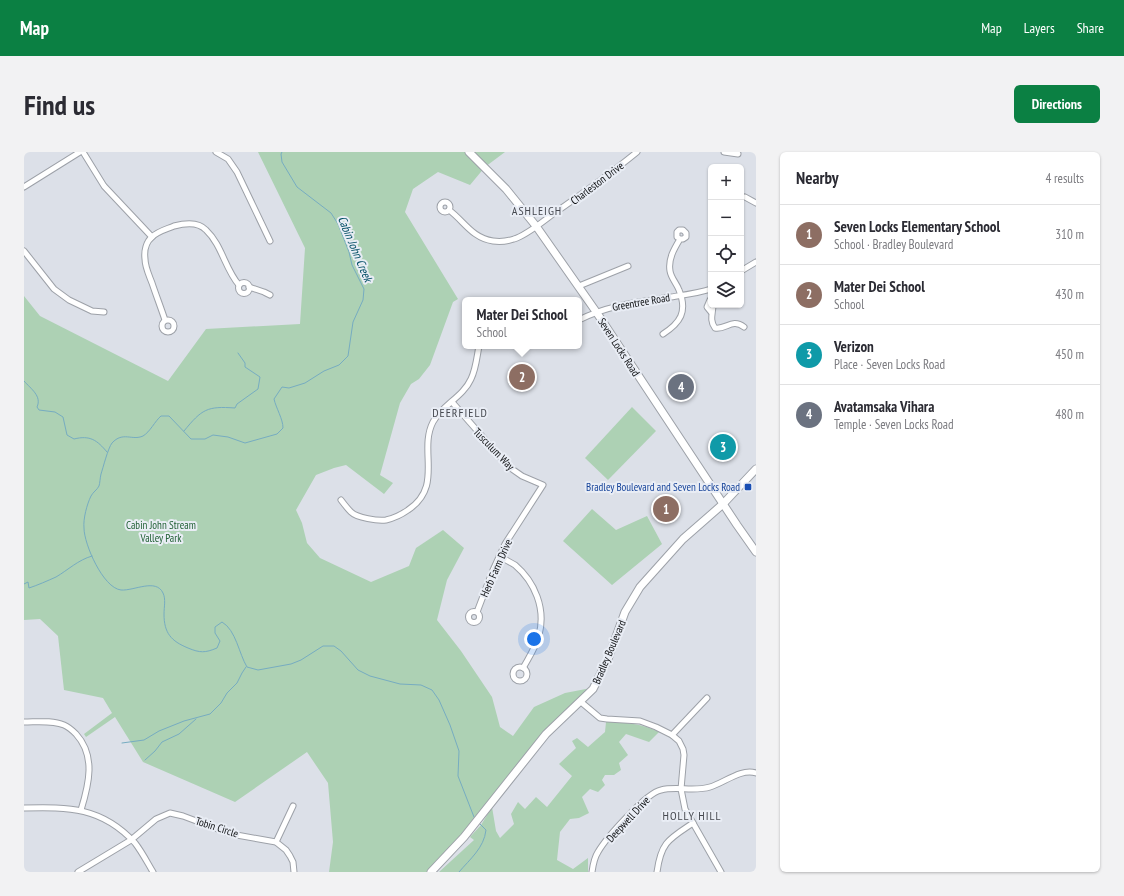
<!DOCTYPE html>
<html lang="en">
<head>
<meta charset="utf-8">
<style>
	body { margin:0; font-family:"PT Sans Narrow",sans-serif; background:#f2f2f3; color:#2b2b33 }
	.controls { position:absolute; right:12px; top:12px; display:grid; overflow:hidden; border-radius:6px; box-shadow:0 1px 3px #0004 }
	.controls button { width:36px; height:36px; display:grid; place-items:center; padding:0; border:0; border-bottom:1px solid #e1e1e2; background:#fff; color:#2b2b33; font:20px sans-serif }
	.you { position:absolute; left:510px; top:487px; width:14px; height:14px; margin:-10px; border:3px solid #fff; border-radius:50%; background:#1a73e8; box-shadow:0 0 0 6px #1a73e833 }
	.badge { display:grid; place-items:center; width:26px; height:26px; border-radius:50%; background:#0b8043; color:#fff; font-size:13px; font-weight:700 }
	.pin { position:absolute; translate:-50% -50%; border:2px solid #fff; box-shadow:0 1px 4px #0006 }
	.popup { position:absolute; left:438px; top:145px; width:120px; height:52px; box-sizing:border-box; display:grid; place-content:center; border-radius:6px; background:#fff; filter:drop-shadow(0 1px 3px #0005); font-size:13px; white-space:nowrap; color:#7c7c81 }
	.popup b { font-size:15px; color:#2b2b33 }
	.popup::after { content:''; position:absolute; left:50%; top:100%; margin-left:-8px; border:8px solid transparent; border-top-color:#fff }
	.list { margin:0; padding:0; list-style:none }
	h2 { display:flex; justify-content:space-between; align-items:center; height:52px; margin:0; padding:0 16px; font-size:17px }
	h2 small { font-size:13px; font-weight:400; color:#7c7c81 }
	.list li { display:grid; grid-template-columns:26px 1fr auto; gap:12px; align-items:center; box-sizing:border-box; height:60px; padding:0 16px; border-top:1px solid #e1e1e2 }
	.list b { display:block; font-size:15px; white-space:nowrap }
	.list p { margin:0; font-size:13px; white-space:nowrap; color:#7c7c81 }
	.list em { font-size:13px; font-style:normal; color:#7c7c81 }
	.icon { flex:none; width:22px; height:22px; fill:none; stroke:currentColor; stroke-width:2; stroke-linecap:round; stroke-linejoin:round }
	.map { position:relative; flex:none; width:732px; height:720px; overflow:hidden; border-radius:6px }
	header { display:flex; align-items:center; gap:24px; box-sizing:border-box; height:56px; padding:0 20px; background:#0b8043; color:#fff }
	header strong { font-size:19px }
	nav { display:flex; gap:22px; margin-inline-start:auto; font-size:14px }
	.intro { display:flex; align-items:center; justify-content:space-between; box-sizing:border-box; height:96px; padding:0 24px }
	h1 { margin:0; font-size:28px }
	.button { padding:10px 18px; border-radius:6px; background:#0b8043; color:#fff; font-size:14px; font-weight:700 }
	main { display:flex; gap:24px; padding:0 24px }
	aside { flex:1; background:#fff; border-radius:6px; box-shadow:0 1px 3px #0004 }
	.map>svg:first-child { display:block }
</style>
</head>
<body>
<header>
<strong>Map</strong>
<nav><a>Map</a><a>Layers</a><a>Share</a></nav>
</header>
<div class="intro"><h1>Find us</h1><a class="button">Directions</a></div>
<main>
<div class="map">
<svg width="732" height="720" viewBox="0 0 732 720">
	<rect width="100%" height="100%" fill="#dce0e8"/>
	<!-- green -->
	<g fill="#add1b4">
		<path d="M234,0h247l-20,15 -15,18 -32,-13 -25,17 -8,23 53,87 -5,3 -23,63 -11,14 -8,5 -11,19 -20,72 13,8 -9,11 -38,-29 -12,3 -18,7 -20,35 6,13 5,20 13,15 51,24 38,-16 7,-18 27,-18 21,18 -17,32 -10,40 24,31 31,46 8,30 13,9 21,-29 31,-14 26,-5 -160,184h-102l4,-30 -5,-59 -21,-31 -72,50 -92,-40 -28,-45 -29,20 -2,-3 28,-21 -9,-15 -39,-8 -6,-54 -18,-17 -16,1v-324l16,20 128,65 38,-52 94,-5 5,-76z"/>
		<path d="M608,255l24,24 -48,49 -23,-22z"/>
		<path d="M568,357l24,21 31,-14 15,28 -50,41 -49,-44z"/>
		<path d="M582,570c20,0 36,2 53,10l-10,10 -23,-8 -7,8 9,13 -9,8 2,7 -7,5h-9l-3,5 3,5 -7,7 -8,-3 -8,8 7,16 -10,5 -9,1 -10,13 -3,28 16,9 15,-11v14h-149l35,-32 -4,-3 11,-12 11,-18 4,24 4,7 14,-14 -3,-10 7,-12 7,7 11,-12 11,10 25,-31 -13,-12 17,-16 -4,-7 5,-3 11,9 17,-15z"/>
	</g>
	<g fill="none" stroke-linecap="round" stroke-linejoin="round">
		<!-- stream -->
		<g stroke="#76acc1" stroke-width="1">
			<path d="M258,0l-1,2 1,8 15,25 34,26 7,11 11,28 3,13 12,24 -1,11 -10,22 -5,34 -9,9 -15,6 -19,12 -16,5 -7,-1 -8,12c2,9 9,20 9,29l-6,6 -32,9 -17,-6 -15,-2 -8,4h-14l-22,-23h-8c-6,5 -11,16 -18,20 -11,5 -20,-5 -31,7 -4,5 -9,25 -11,31 -1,4 -1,9 -2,12 -2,4 -6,6 -8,10 -4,8 -8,23 -7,32 0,16 19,60 37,62 13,1 35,-12 42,3 3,6 1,14 1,21 0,19 7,27 24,34 12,5 17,5 29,0l3,-7 -5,-8v-6l7,-5c14,8 17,32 25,45l11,3 33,-6 10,-4 22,-14h11l7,5 17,19 12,6 30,8 21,1 11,5 7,10 11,25 9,26 -1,25 16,41"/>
			<path d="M0,229c7,8 18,15 13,26l2,3 16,2 8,5 4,18 7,4c16,-4 23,1 33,13"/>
			<path d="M160,279c18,-22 23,-25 51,-23l2,-4 21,-15 2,-12 -15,-10v-4l-7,-10"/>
			<path d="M0,432l4,-2 1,6c9,-3 18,-7 27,-11 12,-7 22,-17 36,-21"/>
			<path d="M98,591l22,-3 15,-9 25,-10 26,-7 11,-11 6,-10 10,-10 5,-10 4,-6"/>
			<path d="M121,608l10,-9 7,-9 17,-8 17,-15"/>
			<path d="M435,720c11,-13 25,-24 27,-42l-7,-7"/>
		</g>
		<defs>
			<g id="minor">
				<path d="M59,0l21,34 48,51"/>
				<path d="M192,0l12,7 9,13 33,69"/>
				<path d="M700,0l14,2"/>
				<path d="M0,35l56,-35"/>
				<path d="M721,45l11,6"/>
				<circle cx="421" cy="55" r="5"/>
				<path d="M425,58c15,11 23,28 44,31 7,1 15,0 21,-2 13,-4 28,-17 39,-25 29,-20 57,-40 84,-62"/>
				<path d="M0,99l30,38 15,11 23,11 12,1"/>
				<path d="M717,119l15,-9"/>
				<circle cx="220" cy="136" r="5.5"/>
				<path d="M555,134l49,-20"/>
				<path d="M225,135l15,5 6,3"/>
				<path d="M686,148l-3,7 4,5"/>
				<path d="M689,153c0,8 -4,15 2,23 11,2 17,-10 29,-1"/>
				<circle cx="144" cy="174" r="6"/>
				<path d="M141,168c-4,-12 -9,-25 -13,-37 -3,-8 -7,-16 -7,-24 -1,-8 1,-17 7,-22 6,-6 15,-8 22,-11 11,-3 24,-5 32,4 16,15 19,39 33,55"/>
				<path d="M555,168c29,-15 60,-18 92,-23 13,-2 28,-4 40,-8"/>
				<path d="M639,182c17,-11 25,-22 16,-44 -2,-6 -8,-12 -9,-19 -2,-12 4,-22 10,-32h3l3,-2v-4l-3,-3h-4l-2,2v5l3,2"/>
				<path d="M428,250l57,65 13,9 21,9 -38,59 -12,26 -16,42"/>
				<path d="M317,348c3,4 6,8 10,12 6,6 27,9 35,8 9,-2 15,-5 22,-10 36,-24 10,-59 25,-88 9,-17 30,-25 38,-43 5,-10 6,-23 8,-33"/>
				<path d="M475,404c5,3 11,6 16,9 20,17 31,44 24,70 -3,12 -10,22 -16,33"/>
				<circle cx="450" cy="465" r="5.5"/>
				<circle cx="496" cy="522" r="7"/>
				<path d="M557,550l19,16 7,1 33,2 16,6 16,8 7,6 4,8 1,6 -3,34 4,20 36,63"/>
				<path d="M0,570c13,0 28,-2 40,3 5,2 8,5 12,9 20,22 13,50 5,76"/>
				<path d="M648,583l35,-37"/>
				<path d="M0,656c45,-1 78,-1 111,35 7,9 12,19 18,29"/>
				<path d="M252,690l17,-36"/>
				<path d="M54,720l53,-32 25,-21 14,-6 13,3 48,18 45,8 10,8 4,6 3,6 1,10"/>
				<path d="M568,720c1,-7 2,-14 6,-20 8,-14 48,-59 63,-62 16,-4 33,2 49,-3 14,-4 31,-19 46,-14"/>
				<path d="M633,720c4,-30 12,-33 36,-49"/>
			</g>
			<g id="secondary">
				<path d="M445,0l37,37 30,37 61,87 140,212 19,27"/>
				<path d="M407,720l33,-35 82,-103 47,-45 15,-30 17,-47 15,-25 43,-48 40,-35 33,-35"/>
			</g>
		</defs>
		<!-- minor casing -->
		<use href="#minor" stroke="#9da1a8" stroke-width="7"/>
		<!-- secondary casing -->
		<use href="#secondary" stroke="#9da1a8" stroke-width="9"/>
		<!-- minor -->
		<use href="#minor" stroke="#fff" stroke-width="5"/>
		<!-- secondary -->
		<use href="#secondary" stroke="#fff" stroke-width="7"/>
	</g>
	<!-- markers -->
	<rect fill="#1a4fb4" stroke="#e9edf5" stroke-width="1.5" x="720" y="331" width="8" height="8" rx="2"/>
	<g text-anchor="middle" stroke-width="4" stroke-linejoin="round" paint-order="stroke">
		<!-- street labels -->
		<g font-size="11" fill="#0f1113" stroke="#e9edf5">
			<text transform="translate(573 31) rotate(-37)" y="4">Charleston Drive</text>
			<text transform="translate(617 150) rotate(-10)" y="4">Greentree Road</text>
			<text transform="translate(595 195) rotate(57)" y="4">Seven Locks Road</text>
			<text transform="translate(470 297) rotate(46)" y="4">Tusculum Way</text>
			<text transform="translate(472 416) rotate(-66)" y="4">Herb Farm Drive</text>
			<text transform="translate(585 500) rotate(-67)" y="4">Bradley Boulevard</text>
			<text transform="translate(604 667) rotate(-47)" y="4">Deepwell Drive</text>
			<text transform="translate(193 675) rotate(18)" y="4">Tobin Circle</text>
		</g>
		<!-- transit labels -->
		<g font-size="11" fill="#164399" stroke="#e9edf5" text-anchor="end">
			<text x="716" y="339">Bradley Boulevard and Seven Locks Road</text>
		</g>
		<!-- park labels -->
		<g font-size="11" fill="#226136" stroke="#e9edf5">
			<text x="137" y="377">Cabin John Stream<tspan x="137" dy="13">Valley Park</tspan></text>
		</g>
		<!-- neighbourhood labels -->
		<g font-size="12" letter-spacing="1" fill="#464950" stroke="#e9edf5">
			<text x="513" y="63">ASHLEIGH</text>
			<text x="436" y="265">DEERFIELD</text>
			<text x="668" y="668">HOLLY HILL</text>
		</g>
		<!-- water labels -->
		<g font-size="12" font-style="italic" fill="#004e64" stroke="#e9edf5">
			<text transform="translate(331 97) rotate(67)" y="4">Cabin John Creek</text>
		</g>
	</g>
</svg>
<div class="controls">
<button>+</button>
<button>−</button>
<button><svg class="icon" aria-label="locate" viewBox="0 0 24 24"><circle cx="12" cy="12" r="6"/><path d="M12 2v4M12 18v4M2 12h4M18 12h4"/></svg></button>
<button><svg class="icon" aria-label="layers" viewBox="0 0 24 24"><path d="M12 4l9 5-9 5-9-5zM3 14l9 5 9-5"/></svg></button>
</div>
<div class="you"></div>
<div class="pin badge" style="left:642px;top:357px;background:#8d6e63">1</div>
<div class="pin badge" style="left:498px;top:225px;background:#8d6e63">2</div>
<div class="popup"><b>Mater Dei School</b>School</div>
<div class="pin badge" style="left:699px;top:295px;background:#0f9aa8">3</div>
<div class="pin badge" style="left:657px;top:235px;background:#6b7280">4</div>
</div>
<aside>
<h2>Nearby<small>4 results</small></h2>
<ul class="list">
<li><span class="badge" style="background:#8d6e63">1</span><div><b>Seven Locks Elementary School</b><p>School · Bradley Boulevard</p></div><em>310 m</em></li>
<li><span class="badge" style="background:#8d6e63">2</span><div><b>Mater Dei School</b><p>School</p></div><em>430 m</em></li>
<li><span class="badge" style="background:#0f9aa8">3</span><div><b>Verizon</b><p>Place · Seven Locks Road</p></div><em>450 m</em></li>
<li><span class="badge" style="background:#6b7280">4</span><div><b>Avatamsaka Vihara</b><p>Temple · Seven Locks Road</p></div><em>480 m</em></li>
</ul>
</aside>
</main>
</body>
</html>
